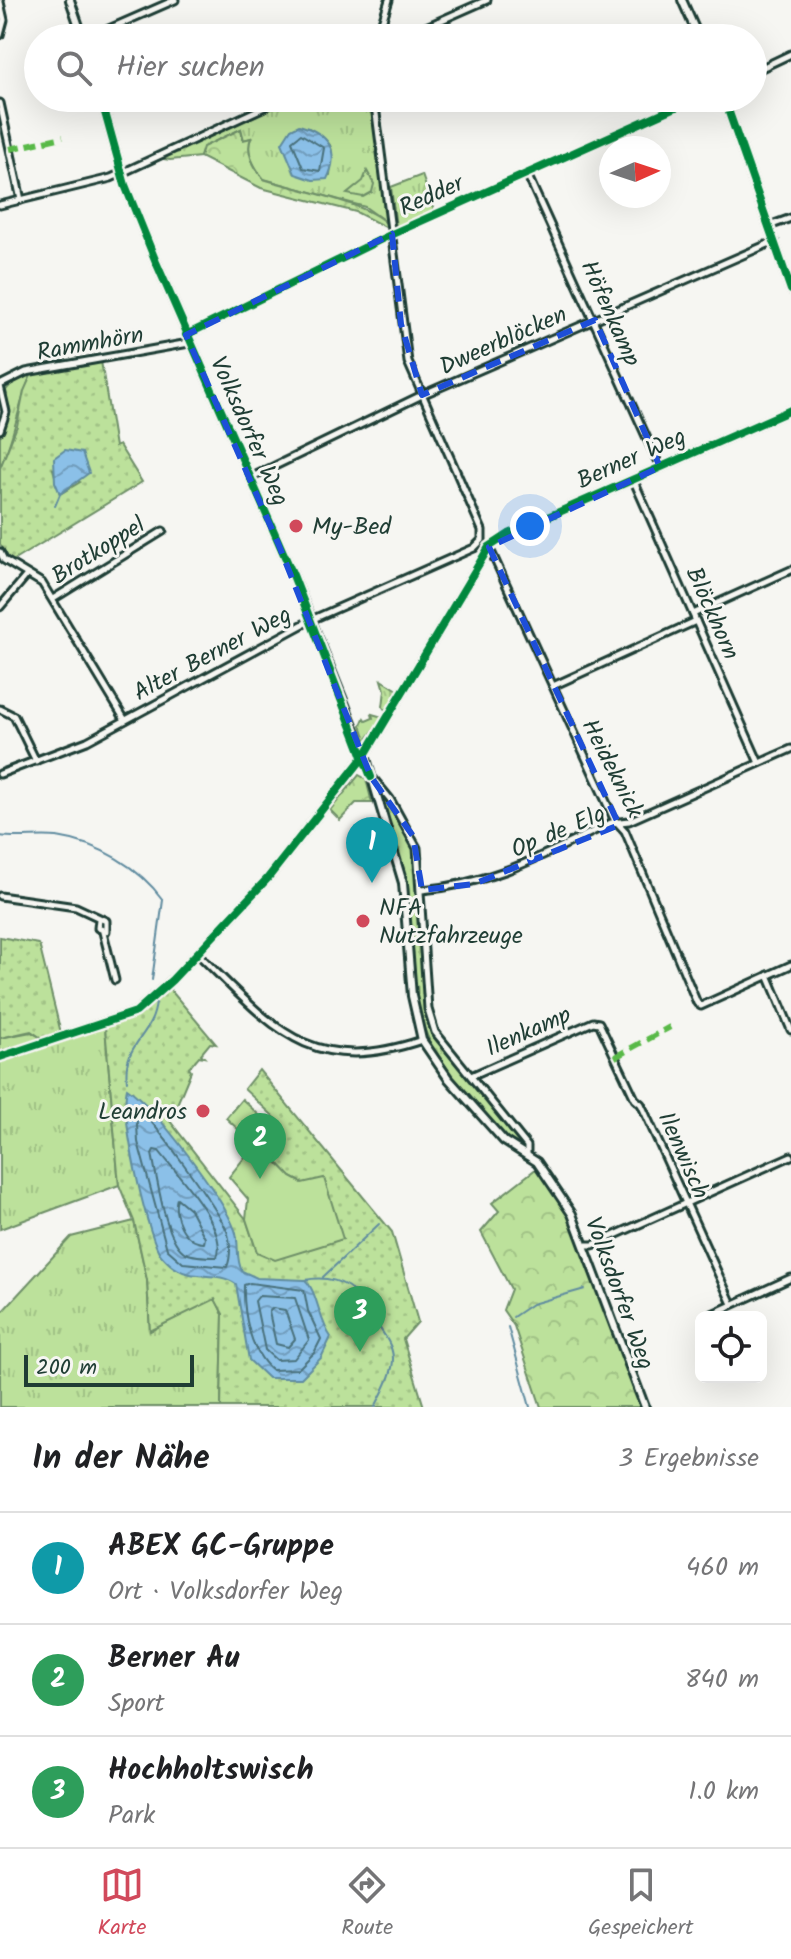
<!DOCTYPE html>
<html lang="de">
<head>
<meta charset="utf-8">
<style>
	body { margin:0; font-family:Kalam,sans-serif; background:#f2f2f2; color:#202124 }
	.controls { position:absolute; right:24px; bottom:24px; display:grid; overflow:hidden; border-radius:12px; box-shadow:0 8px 32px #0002 }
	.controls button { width:72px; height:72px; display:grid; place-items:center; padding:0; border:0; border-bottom:2px solid #e0e0e0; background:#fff; color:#202124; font:40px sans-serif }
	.compass { position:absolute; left:599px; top:136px; width:72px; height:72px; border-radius:50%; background:#fff; box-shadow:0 8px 32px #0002; rotate:87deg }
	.scale { position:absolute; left:24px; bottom:20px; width:170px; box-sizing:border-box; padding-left:8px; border:4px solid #1f3d34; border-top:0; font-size:22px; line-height:28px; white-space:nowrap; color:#1f3d34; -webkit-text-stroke:6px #f6f6f2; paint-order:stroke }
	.you { position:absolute; left:530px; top:526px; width:28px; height:28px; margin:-20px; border:6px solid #fff; border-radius:50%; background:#1a73e8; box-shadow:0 0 0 12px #1a73e833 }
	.badge { display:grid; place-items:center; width:52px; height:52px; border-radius:50%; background:#d1495b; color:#fff; font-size:26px; font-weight:700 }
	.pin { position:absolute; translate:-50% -66px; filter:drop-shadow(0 2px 4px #0008) }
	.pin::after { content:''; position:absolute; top:42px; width:28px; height:24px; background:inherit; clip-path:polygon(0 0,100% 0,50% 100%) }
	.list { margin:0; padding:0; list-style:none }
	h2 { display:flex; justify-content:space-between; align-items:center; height:104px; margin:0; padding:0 32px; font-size:34px }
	h2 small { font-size:26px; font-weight:400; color:#757577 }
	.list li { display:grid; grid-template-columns:52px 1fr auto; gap:24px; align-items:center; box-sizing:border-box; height:112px; padding:0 32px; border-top:2px solid #e0e0e0 }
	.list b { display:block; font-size:30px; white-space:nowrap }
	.list p { margin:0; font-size:26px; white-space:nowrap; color:#757577 }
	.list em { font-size:26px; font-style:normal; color:#757577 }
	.icon { flex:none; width:44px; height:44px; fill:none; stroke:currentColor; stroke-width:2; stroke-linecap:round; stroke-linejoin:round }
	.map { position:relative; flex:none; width:791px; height:1407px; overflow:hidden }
	.search { position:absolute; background:#fff; box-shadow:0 8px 32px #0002; left:24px; right:24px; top:24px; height:88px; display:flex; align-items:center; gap:20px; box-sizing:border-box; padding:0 28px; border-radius:44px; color:#757577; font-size:30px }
	.sheet { height:440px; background:#fff }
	nav { display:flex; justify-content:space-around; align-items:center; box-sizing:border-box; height:112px; border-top:2px solid #e0e0e0; background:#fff; font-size:22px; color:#757577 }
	nav a { display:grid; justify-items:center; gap:4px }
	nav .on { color:#d1495b }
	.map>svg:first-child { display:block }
</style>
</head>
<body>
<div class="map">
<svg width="791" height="1407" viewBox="0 0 791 1407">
	<defs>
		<pattern id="grass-tufts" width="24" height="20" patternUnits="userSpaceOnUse" patternTransform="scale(2)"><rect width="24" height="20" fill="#bce19b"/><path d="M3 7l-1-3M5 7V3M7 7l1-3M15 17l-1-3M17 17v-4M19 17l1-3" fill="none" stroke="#a1c286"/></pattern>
		<pattern id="forest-crowns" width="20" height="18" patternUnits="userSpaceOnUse" patternTransform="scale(2)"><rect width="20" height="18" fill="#bce19b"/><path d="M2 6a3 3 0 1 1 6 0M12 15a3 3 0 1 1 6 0" fill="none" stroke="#a1c286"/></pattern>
		<pattern id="park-dots" width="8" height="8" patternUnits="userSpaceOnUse" patternTransform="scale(2)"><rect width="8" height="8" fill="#bce19b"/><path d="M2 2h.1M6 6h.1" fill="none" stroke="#a1c286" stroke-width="1.8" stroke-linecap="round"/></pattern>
		<pattern id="water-waves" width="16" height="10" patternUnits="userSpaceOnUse" patternTransform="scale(2)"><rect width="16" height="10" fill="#8bc0e8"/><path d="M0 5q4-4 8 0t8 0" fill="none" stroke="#719dbd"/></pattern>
	</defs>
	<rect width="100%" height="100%" fill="#f6f6f2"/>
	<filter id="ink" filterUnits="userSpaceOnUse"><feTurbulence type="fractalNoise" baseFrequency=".0125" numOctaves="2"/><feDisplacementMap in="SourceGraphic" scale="16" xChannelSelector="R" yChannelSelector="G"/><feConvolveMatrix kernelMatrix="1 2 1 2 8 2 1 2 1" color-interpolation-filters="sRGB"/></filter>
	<g filter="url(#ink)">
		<!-- grass -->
		<g fill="url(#grass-tufts)" stroke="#6e8f68" stroke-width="2" fill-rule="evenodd">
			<path d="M289,98h81l19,126 -24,-17 -101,-28c-10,-12 -19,-27 -13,-41l-7,2 -3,-11 -37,18 -4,10 -30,3 -13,-2zM309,128c27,18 24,16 21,47l-17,5 -19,-13 -9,-22z"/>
			<path d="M422,175l12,35 -38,17 -5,-40z"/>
			<path d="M32,373c-14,31 -17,64 -32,95v-34l9,-19 -3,-25 9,-10z"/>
			<path d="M382,680l16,10 -12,21 -3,-4 2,-17z"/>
			<path d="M372,714l11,3 -17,23 -5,-15 3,-7 2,3 7,-3z"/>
			<path d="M379,785l33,55 5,16 10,162 6,15 91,113v6c-49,-36 -100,-97 -109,-158 -6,-38 -4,-77 -10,-115 -6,-33 -21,-62 -29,-93z"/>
			<path d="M105,1027l14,158 -119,44v-169z"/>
			<path d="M31,1032l12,7 -43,15v-16z"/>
			<path d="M134,1221l13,59 3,51 65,-33 8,16 -2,93h-221v-93l71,-77z"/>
		</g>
		<!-- forest -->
		<g fill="url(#forest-crowns)" stroke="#6e8f68" stroke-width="2">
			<path d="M241,129l2,11 8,-2c-6,14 3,29 12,41 25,8 121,27 126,50l-33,-17 -95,-24 -61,-31 3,-10z"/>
			<path d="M359,775l7,4 6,24h-16l-16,17 -10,-10z"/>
			<path d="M537,1168l33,50 70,189h-99l-27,-81 -11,-16 8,-21 -30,-57 18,-21 -7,-8z"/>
		</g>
		<!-- park -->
		<g fill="url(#park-dots)" stroke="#6e8f68" stroke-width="2" fill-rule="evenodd">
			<path d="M367,171l7,13 -2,8 -9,5 -16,-3 16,-13z"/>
			<path d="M101,361l14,86 4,-2 23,37 -131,80 -11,-18v-76l17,-42 7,-35 8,-18zM53,469l27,13 -20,12z"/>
			<path d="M0,937l39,7 22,89 -18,6 -12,-8 -31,7z"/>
			<path d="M168,987l48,57 -6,-1 -9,11 3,3 -5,-1 -10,12 2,3 -21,50 76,98 11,33 46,-69 -12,-6 -21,-22 -12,-1 25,-29 -39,-36 15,-19 133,162 26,90 -15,17 21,68h-203l2,-93 -8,-15 -65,32 -3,-51 -13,-59 -15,-36 -14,-158 30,-11z"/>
		</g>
		<!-- pitch -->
		<g fill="#bce19b" stroke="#6e8f68" stroke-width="2">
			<path d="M242,1099l32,30 -17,18 -31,-29z"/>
			<path d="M258,1154l12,1 21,22 11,6 22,-5 19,61 -68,21 -18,-8 -11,-33 2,-20 -19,-22 16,-20z"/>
		</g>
		<!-- water -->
		<g fill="url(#water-waves)" stroke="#608ca0" stroke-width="2">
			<path d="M299,125c29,8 42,26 28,54l-14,1 -18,-6 -13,-31 9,-14z"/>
			<path d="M65,450l17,3 7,20 -29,21 -5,-12 -1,-24z"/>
			<path d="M127,1088c29,20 95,108 108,142 5,14 0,28 7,41l15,7 48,2c12,10 14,41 26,57l-10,21 -20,20h-33l-19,-18 -13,-76c-18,-13 -42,-4 -59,-15 -6,-3 -15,-12 -18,-17 -14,-26 -39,-139 -32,-164z"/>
		</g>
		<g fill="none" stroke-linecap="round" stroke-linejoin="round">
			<!-- shore -->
			<g stroke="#4a717c" stroke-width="2">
				<path d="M301,134l23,14 -4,23 -17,-3 -11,-27z"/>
				<path d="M136,1108c14,5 83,104 91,123 4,11 4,26 0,36l-44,-4 -16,-14 -29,-107z"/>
				<path d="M154,1150l5,1c17,22 70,77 58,106 -8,0 -23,0 -31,-4 -21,-10 -29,-77 -34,-99z"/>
				<path d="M177,1198l13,11 15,29 -1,5c-20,0 -32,-28 -27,-45z"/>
				<path d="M250,1283l54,7 4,21 13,28 -7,14 -16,16 -26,1c-22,-19 -29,-56 -28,-85z"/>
				<path d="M259,1296l36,2 14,42 -15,19 -18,1 -11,-10 -10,-49z"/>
				<path d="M273,1308l12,2 10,29 -7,8 -12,-3 -7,-32z"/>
			</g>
			<!-- stream -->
			<g stroke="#608ca0" stroke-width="2">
				<path d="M55,506l5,-12"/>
				<path d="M0,836c19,3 38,-1 57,1 41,6 82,30 106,63l-11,80"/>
				<path d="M127,1081c-5,-38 26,-44 29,-79"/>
				<path d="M323,1277l56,-53"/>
				<path d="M305,1280c19,-4 42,0 53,17"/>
				<path d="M362,1302c32,50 44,47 13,105"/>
				<path d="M513,1317l19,-13 53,-15"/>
				<path d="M508,1327l22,80"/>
			</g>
			<defs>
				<g id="minor">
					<path d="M0,2l4,18 -4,15"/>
					<path d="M88,38l87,-38"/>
					<path d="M377,38l12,-38"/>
					<path d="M401,38l86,-38"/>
					<path d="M753,72l38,-18"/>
					<path d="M0,103l21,97"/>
					<path d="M527,174l133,293"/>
					<path d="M0,205l111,-27 173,-80"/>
					<path d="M769,226l22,-8"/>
					<path d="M187,335l205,-101 304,-136"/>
					<path d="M0,385l26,-13 163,-29"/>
					<path d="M0,386l6,26 -6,18"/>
					<path d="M250,478l172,-83 353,-154"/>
					<path d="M633,479l126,284"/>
					<path d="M489,547l125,272 11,12 72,172 4,3 90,-41"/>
					<path d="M0,552l4,8 38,23 83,137"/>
					<path d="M53,599l110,-68"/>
					<path d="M0,607l27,-32"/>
					<path d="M693,614l98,-44"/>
					<path d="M553,686l143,-65"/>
					<path d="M0,709l14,7 22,45"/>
					<path d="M0,774l87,-33 224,-121 163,-72 8,-8v-10l-74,-168 -34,-264"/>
					<path d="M372,777l18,22 27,49 11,161 7,23 92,114v10"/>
					<path d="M422,890c71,-6 125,-37 189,-67l18,-2 162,-72"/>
					<path d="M0,896l76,11 30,14v10l-8,-3 1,-9"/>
					<path d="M103,932l12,48"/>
					<path d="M197,953c76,74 112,125 225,87"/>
					<path d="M768,975l23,55"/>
					<path d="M471,1076l122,-54 6,1 36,76 6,5 91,200"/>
					<path d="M584,1245h9l198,-89"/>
					<path d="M710,1315l81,-37"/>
				</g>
				<g id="tertiary">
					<path d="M70,0l13,38"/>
					<path d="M682,0l17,38"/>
					<path d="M101,98l24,87 31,77 137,313 72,180 38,128 9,113 10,44 26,38 56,63 33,21 35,52 73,193"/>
					<path d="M724,98l67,192"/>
					<path d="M0,1057l136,-45 36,-32 95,-101 98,-124 124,-208 20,-13 282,-124"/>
				</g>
			</defs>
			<!-- minor casing -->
			<use href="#minor" stroke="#1f3d34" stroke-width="11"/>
			<!-- tertiary casing -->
			<use href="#tertiary" stroke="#1f3d34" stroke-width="12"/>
			<!-- minor -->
			<use href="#minor" stroke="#f6f6f2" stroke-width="5"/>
			<!-- tertiary -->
			<use href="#tertiary" stroke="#f6f6f2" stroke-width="6"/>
			<!-- quiet -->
			<g stroke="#58b947" stroke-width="6" stroke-dasharray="12 6" stroke-linecap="butt">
				<path d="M10,149l53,-12"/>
				<path d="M615,1057l55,-30"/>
			</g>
			<defs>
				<g id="cycleway">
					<path d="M101,98l24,87 31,77 137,313 78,202"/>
					<path d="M724,98l67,192"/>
					<path d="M186,335l206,-101 304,-136"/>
					<path d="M0,1057l136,-45 36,-32 95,-101 98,-124 124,-208 20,-13 282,-124"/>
				</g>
			</defs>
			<!-- cycleway casing -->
			<use href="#cycleway" stroke="#f6f6f2" stroke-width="13"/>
			<!-- cycleway -->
			<use href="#cycleway" stroke="#00873e" stroke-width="8"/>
		</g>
	</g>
	<!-- marked area -->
	<path fill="none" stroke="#1d4ed8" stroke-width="6" stroke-dasharray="16 10" stroke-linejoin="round" d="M392,234l9,90 21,71 173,-75 65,147 -171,80 130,278 -145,59 -52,6 -9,-54 -42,-59 -93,-234 -92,-208z"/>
	<!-- markers -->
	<g fill="#d1495b" stroke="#f6f6f2" stroke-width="3">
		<circle cx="296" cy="526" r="8"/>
		<circle cx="363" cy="921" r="8"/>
		<circle cx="203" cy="1111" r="8"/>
	</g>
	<g text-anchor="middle" stroke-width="6" stroke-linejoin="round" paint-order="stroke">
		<!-- street labels -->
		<g font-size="24" fill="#1f3d34" stroke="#f6f6f2">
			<text transform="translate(431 195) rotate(-24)" y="8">Redder</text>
			<text transform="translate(611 313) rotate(66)" y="8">Höfenkamp</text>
			<text transform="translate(503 340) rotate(-24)" y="8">Dweerblöcken</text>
			<text transform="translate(90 343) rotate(-10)" y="8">Rammhörn</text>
			<text transform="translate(250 431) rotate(66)" y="8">Volksdorfer Weg</text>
			<text transform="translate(631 458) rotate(-24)" y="8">Berner Weg</text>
			<text transform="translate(98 550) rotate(-32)" y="8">Brotkoppel</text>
			<text transform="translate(713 613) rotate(66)" y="8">Blöckhorn</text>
			<text transform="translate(212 653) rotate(-28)" y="8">Alter Berner Weg</text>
			<text transform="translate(613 768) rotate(63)" y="8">Heideknick</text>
			<text transform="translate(558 831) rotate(-23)" y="8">Op de Elg</text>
			<text transform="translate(528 1031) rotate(-24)" y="8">Ilenkamp</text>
			<text transform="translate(684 1155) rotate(66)" y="8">Ilenwisch</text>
			<text transform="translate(620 1293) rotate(70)" y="8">Volksdorfer Weg</text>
		</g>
		<!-- poi labels -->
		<g font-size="24" fill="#1f3d34" stroke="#f6f6f2" text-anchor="start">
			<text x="312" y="534">My-Bed</text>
			<text x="379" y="915">NFA<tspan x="379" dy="28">Nutzfahrzeuge</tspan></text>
			<text x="187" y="1119" text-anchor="end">Leandros</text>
		</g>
	</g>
</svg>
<div class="controls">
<button><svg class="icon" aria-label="locate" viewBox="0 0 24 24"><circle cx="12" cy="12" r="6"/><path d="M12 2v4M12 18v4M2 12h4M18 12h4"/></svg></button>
</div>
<svg class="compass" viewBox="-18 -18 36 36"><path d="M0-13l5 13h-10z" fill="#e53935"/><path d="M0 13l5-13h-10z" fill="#757577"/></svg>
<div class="scale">200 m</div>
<div class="you"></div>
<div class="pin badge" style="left:372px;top:883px;background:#0f9aa8">1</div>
<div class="pin badge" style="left:260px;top:1179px;background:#2e9e5b">2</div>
<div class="pin badge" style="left:360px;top:1352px;background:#2e9e5b">3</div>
<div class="search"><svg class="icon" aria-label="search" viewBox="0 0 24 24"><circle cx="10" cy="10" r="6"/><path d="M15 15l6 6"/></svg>Hier suchen</div>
</div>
<section class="sheet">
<h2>In der Nähe<small>3 Ergebnisse</small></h2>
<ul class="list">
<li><span class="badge" style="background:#0f9aa8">1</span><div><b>ABEX GC-Gruppe</b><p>Ort · Volksdorfer Weg</p></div><em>460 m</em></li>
<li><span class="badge" style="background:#2e9e5b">2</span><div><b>Berner Au</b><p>Sport</p></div><em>840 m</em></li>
<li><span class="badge" style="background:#2e9e5b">3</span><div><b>Hochholtswisch</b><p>Park</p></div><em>1.0 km</em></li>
</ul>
</section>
<nav>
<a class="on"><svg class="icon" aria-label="map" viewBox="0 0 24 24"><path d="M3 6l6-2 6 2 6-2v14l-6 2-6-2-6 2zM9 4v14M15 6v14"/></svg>Karte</a>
<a><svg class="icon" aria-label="directions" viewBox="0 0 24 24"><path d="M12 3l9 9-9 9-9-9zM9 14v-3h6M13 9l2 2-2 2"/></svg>Route</a>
<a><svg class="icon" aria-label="saved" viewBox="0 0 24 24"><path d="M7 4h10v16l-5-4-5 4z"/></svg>Gespeichert</a>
</nav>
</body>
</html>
